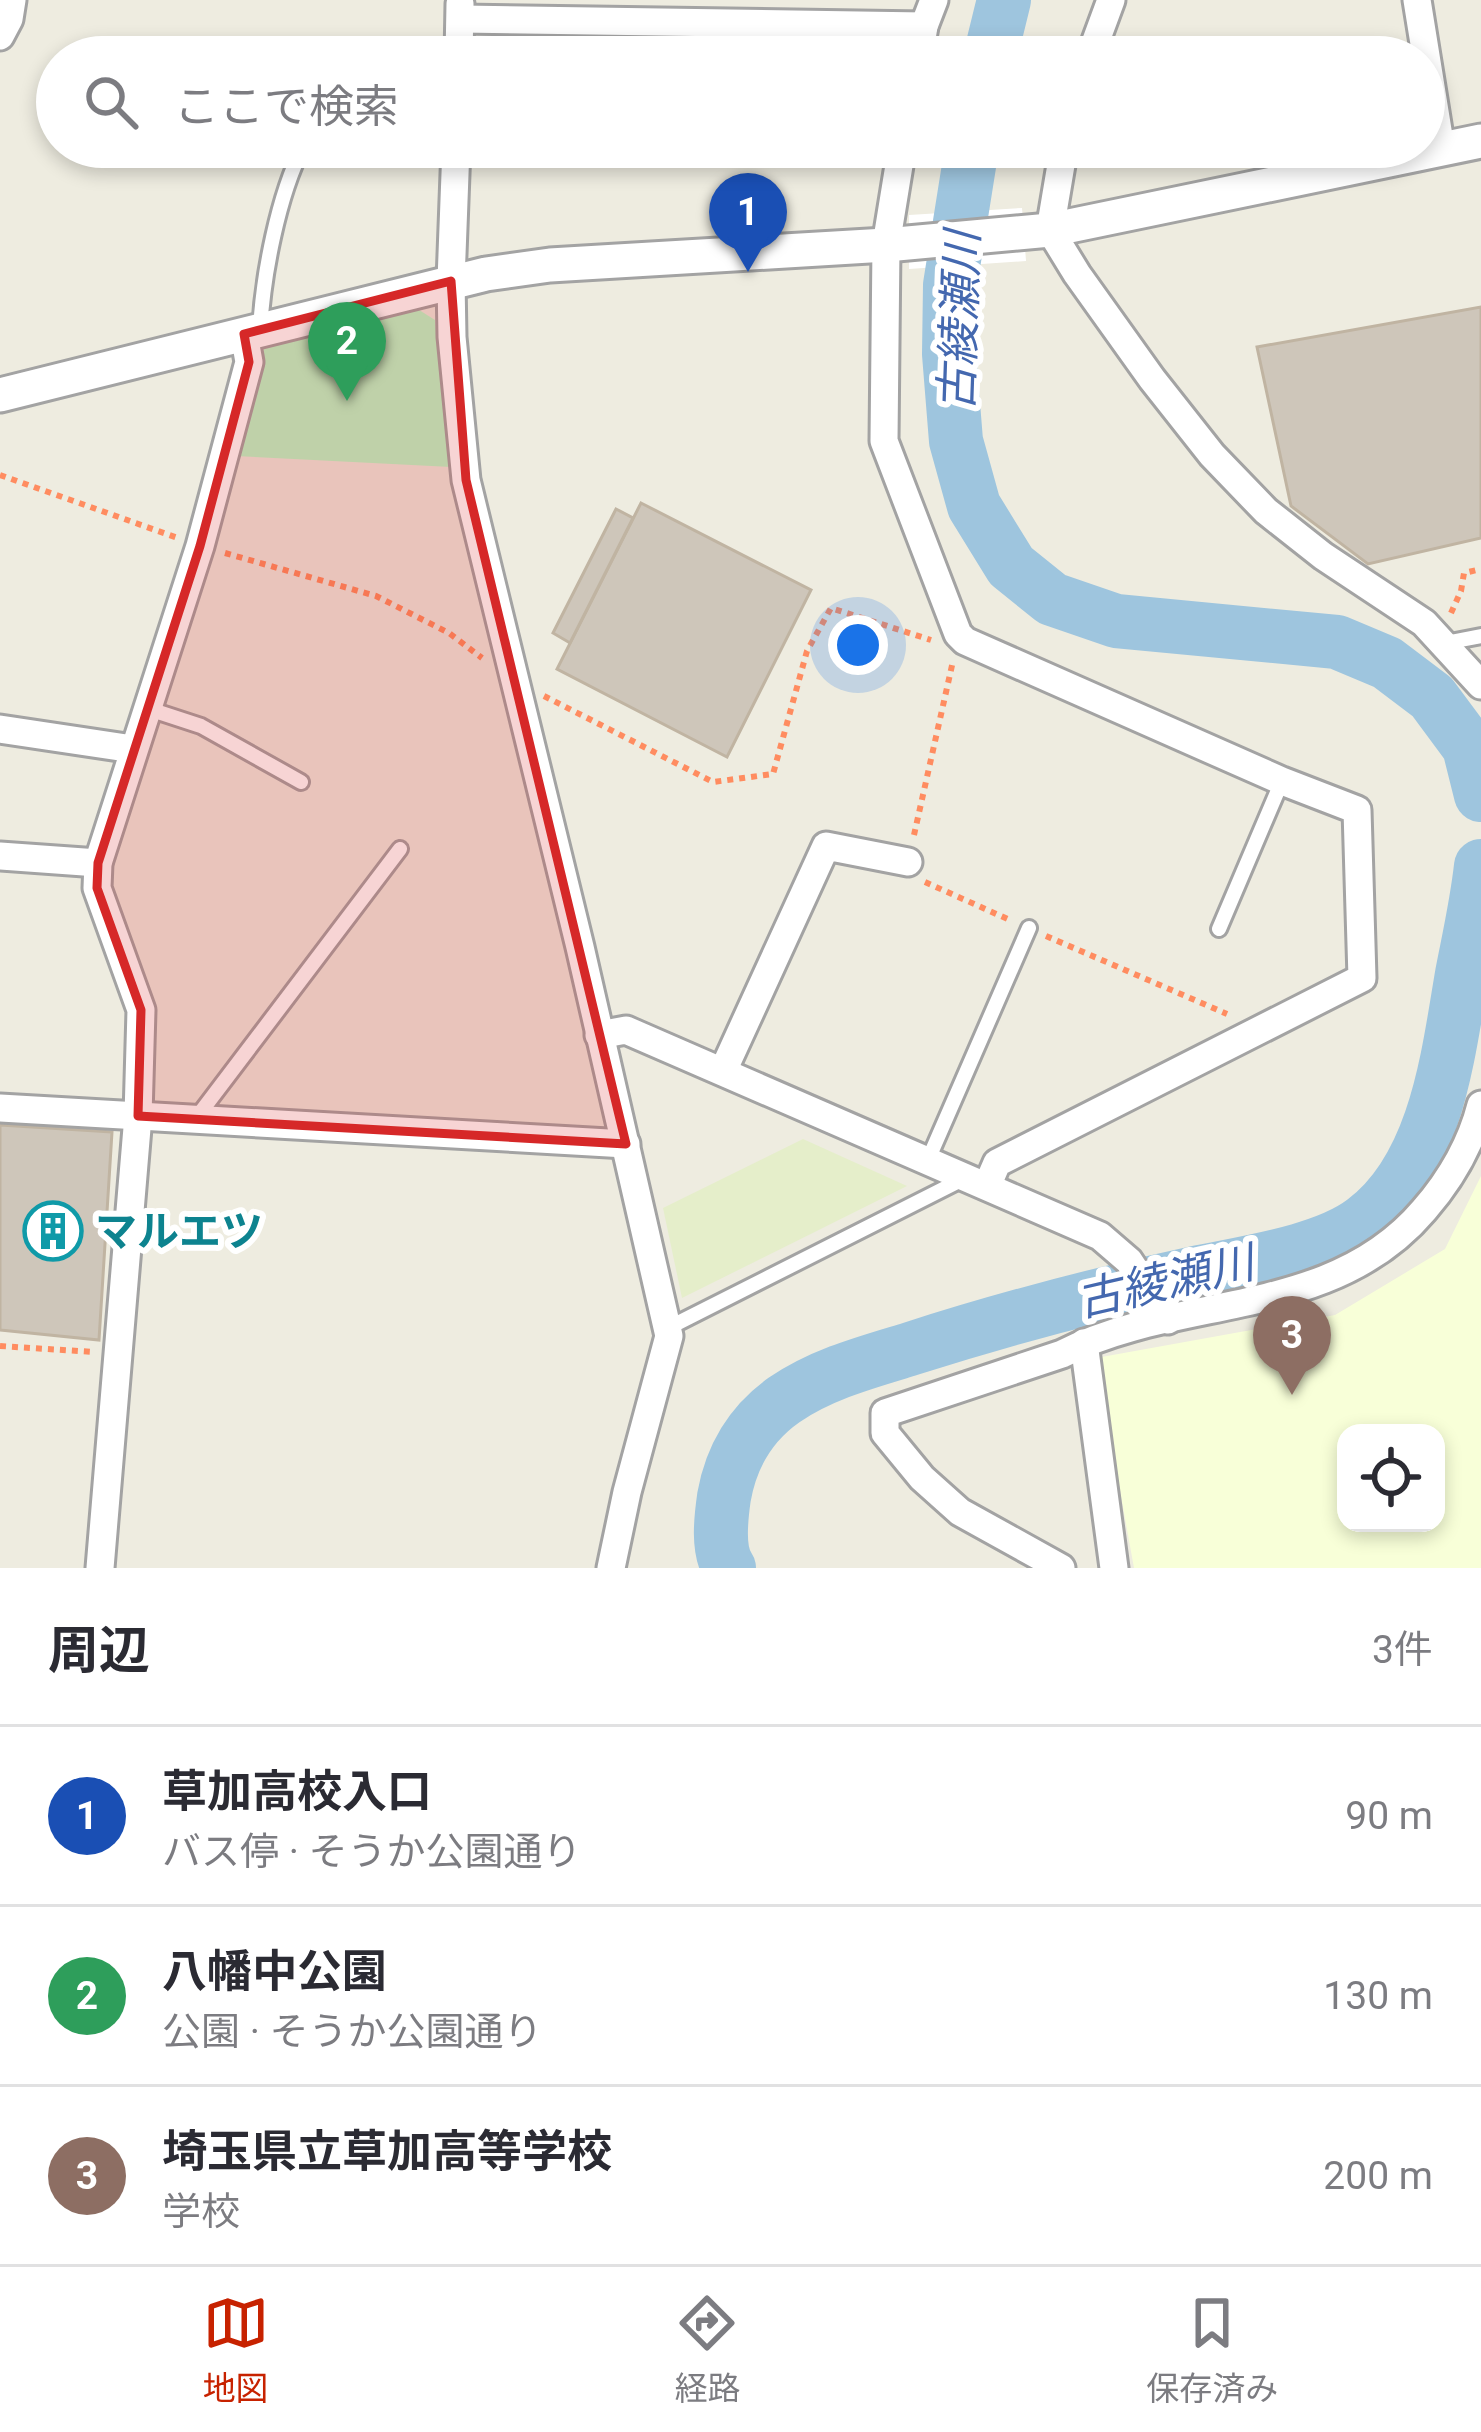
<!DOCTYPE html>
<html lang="ja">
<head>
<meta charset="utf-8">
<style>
	body { margin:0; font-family:Roboto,"Noto Sans JP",sans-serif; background:#f7f7f7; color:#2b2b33 }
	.controls { position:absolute; right:36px; bottom:36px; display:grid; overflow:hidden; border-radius:24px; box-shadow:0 6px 18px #0003 }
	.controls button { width:108px; height:108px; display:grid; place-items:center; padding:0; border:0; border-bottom:3px solid #e1e1e2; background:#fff; color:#2b2b33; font:60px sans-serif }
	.you { position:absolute; left:858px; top:645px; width:42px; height:42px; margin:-30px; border:9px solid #fff; border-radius:50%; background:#1a73e8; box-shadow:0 0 0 18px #1a73e833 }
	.badge { display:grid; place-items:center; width:78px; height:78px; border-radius:50%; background:#c72200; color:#fff; font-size:39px; font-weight:700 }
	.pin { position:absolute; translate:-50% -99px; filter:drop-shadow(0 3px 6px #0008) }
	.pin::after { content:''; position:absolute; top:63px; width:42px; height:36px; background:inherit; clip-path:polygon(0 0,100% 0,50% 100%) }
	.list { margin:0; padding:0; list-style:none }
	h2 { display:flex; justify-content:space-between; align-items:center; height:156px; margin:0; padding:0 48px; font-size:51px }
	h2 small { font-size:39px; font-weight:400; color:#7c7c81 }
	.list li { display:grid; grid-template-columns:78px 1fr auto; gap:36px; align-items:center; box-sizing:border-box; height:180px; padding:0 48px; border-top:3px solid #e1e1e2 }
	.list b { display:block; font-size:45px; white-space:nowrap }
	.list p { margin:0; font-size:39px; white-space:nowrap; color:#7c7c81 }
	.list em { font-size:39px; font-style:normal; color:#7c7c81 }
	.icon { flex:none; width:66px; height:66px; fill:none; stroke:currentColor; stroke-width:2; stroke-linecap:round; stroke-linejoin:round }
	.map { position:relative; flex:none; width:1481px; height:1568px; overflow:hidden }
	.search { position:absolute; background:#fff; box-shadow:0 6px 18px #0003; left:36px; right:36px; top:36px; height:132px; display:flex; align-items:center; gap:30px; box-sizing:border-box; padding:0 42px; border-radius:66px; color:#7c7c81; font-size:45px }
	.sheet { height:696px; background:#fff }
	nav { display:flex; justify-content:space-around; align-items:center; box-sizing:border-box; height:168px; border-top:3px solid #e1e1e2; background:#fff; font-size:33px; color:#7c7c81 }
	nav a { display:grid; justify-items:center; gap:6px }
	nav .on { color:#c72200 }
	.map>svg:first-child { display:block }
</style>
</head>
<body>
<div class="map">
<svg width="1481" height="1568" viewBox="0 0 1481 1568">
	<rect width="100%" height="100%" fill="#eeece0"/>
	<!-- education -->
	<path fill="#f8ffd8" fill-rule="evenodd" d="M1481,1176v392h-347l-38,-210 239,-43 110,-66zM1346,1433h90v90h-90z"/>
	<!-- farmland -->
	<path fill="#e5eeca" d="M803,1139l104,47 -225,112 -19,-90z"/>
	<!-- park -->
	<path fill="#bafcca" d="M416,308l19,12 16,147 -216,-11 30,-111z"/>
	<!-- pier -->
	<path fill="#fff" d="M1022,208l4,53 -117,8v-54z"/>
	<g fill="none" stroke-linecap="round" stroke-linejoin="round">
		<!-- river -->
		<g stroke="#9ec5de" stroke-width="54">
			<path d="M990,57l14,-57"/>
			<path d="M972,147l-22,138 -1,69 7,87 18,65 37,60 41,33 64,22 221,21 50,21 45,34 37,50 12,48"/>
			<path d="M729,1568c-12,-18 -8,-50 -5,-71 7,-40 27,-74 60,-97 38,-26 83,-38 126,-51 96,-31 192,-56 290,-77 48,-10 125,-21 164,-51 72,-54 84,-165 98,-247 7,-36 15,-71 19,-108"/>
		</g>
	</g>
	<!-- building -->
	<g fill="#cec6ba" stroke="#c0b4a2" stroke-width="3">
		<path d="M1481,307v231l-113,26 -77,-58 -34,-159z"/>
		<path d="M641,503l170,87 -84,167 -170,-88z"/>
		<path d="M616,509l17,9 -63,125 -17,-10z"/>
		<path d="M0,1125l112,7 -13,208 -99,-10z"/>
	</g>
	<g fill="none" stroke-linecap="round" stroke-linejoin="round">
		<defs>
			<g id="service">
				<path d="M353,57l1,-1"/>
				<path d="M260,330c3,-55 18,-134 43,-183"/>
				<path d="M1445,643l36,-7"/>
				<path d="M146,708l55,18 100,56"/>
				<path d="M1219,929l63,-148"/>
				<path d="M197,1117l203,-268"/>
				<path d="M928,1160l101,-232"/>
				<path d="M668,1328l295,-149"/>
			</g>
			<g id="minor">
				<path d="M1417,0l24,149"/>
				<path d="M461,19l463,7"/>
				<path d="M0,36l9,-17 3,-19"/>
				<path d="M459,57l1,-53"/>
				<path d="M919,57l5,-31 10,-26"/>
				<path d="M1090,57l21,-57"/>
				<path d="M456,147l-5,134 1,56 14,143 114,467 89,389 -42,156 -16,76"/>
				<path d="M902,147l-16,98 -2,196 74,193 7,7 317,140 75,29 5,168 -365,185 -10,23"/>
				<path d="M1064,147l-14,83 27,44 75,105 60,76 54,56 57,45 101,67 57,62"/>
				<path d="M0,729l133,20"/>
				<path d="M0,856l98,7"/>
				<path d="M599,1035l27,-5 474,206 29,25 39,59"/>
				<path d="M723,1071l103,-225 82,16"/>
				<path d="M0,1108l626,36"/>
				<path d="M1084,1343l30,225"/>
				<path d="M100,1568l38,-452 3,-106 -44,-122 1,-25 102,-317 49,-184 -5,-28"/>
				<path d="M1061,1568l-101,-56 -38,-34 -37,-45v-20l177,-59c116,-60 269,-34 362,-144 26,-30 47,-66 57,-105"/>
			</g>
			<path id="tertiary" d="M0,395l486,-121 64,-9 336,-20 164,-15 431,-89"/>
		</defs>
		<!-- service casing -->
		<use href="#service" stroke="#a3a3a3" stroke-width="20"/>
		<!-- minor casing -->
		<use href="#minor" stroke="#a3a3a3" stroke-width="33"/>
		<!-- tertiary casing -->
		<use href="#tertiary" stroke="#a3a3a3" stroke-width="39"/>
		<!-- path -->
		<g stroke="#ff8c60" stroke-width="6" stroke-dasharray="6 6" stroke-linecap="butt">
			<path d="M0,475l178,63"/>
			<path d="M225,553l151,43 73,37 33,25"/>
			<path d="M1451,613l10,-22 3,-18 17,-4"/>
			<path d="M544,696l169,86 60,-8 34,-123 24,-43 100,32"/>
			<path d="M914,835l39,-174"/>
			<path d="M925,882l87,39"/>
			<path d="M1046,936l181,78"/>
			<path d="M0,1346l95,6"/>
		</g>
		<!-- service -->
		<use href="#service" stroke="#fff" stroke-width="14"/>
		<!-- minor -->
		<use href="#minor" stroke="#fff" stroke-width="27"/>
		<!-- tertiary -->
		<use href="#tertiary" stroke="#fff" stroke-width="33"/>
	</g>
	<!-- marked area -->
	<path fill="#d62828" fill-opacity="0.2" stroke="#d62828" stroke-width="9" stroke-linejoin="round" d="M451,281l15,199 160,664 -488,-28 3,-106 -44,-122 1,-25 102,-317 49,-184 -5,-28z"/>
	<!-- icons -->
	<defs>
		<symbol id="building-ring" viewBox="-11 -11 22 22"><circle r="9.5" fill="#fff" stroke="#0f9aa8" stroke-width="1.5"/><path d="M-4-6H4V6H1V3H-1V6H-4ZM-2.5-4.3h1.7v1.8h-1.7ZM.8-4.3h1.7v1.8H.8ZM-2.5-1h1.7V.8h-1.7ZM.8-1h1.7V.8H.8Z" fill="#0f9aa8"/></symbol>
	</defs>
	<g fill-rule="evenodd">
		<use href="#building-ring" x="20" y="1198" width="66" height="66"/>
	</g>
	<g text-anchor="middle" stroke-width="12" stroke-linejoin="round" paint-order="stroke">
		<!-- culture labels -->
		<g font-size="42" font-weight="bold" fill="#0d838f" stroke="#fff" text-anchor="start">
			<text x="95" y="1246">マルエツ</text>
		</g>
		<!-- water labels -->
		<g font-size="45" font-style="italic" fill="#4468af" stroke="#fff">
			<text transform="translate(959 321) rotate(-88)" y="16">古綾瀬川</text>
			<text transform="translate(1165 1281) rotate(-13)" y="16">古綾瀬川</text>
		</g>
	</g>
</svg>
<div class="controls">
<button><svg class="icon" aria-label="locate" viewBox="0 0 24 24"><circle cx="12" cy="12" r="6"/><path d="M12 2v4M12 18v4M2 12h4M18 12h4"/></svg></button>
</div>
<div class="you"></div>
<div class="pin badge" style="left:748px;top:272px;background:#1a4fb4">1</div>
<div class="pin badge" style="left:347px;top:401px;background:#2e9e5b">2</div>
<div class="pin badge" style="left:1292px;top:1395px;background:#8d6e63">3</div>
<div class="search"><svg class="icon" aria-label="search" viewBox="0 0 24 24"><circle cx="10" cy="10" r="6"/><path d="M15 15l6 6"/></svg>ここで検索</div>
</div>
<section class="sheet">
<h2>周辺<small>3件</small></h2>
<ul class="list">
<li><span class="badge" style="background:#1a4fb4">1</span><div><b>草加高校入口</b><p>バス停 · そうか公園通り</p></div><em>90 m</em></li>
<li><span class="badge" style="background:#2e9e5b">2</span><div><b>八幡中公園</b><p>公園 · そうか公園通り</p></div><em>130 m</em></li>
<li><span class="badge" style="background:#8d6e63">3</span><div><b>埼玉県立草加高等学校</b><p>学校</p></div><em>200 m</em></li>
</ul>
</section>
<nav>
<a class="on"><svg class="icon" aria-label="map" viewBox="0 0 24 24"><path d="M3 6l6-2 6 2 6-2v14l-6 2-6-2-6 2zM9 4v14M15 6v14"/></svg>地図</a>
<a><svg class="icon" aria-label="directions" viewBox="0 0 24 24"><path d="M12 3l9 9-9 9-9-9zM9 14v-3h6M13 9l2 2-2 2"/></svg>経路</a>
<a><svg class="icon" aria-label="saved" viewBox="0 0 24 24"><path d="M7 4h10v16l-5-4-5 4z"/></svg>保存済み</a>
</nav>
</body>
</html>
